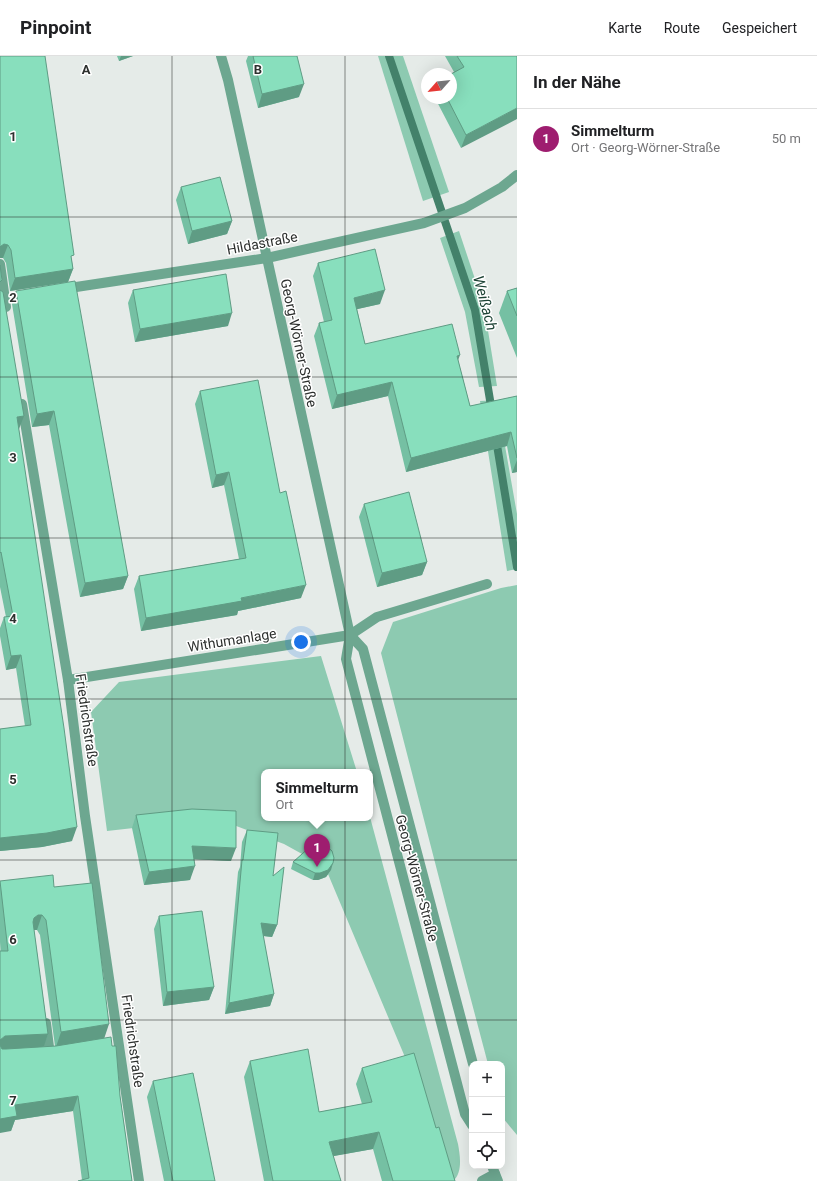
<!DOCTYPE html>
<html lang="de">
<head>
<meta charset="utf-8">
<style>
	body { margin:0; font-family:Roboto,sans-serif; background:#f6f6f6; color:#202124 }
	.controls { position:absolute; right:12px; bottom:12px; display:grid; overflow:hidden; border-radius:8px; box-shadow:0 4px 16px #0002 }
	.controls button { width:36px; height:36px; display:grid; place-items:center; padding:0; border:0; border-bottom:1px solid #e0e0e0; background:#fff; color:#202124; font:20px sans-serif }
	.compass { position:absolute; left:421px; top:12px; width:36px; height:36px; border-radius:50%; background:#fff; box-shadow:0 4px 16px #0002; rotate:243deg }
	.you { position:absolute; left:301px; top:586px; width:14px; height:14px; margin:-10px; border:3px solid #fff; border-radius:50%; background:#1a73e8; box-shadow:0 0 0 6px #1a73e833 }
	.badge { display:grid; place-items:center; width:26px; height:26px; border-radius:50%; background:#9e1d6f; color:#fff; font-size:13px; font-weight:700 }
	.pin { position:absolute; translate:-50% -33px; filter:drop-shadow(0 1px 2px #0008) }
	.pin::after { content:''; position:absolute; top:21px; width:14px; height:12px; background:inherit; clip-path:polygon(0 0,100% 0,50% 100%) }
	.popup { position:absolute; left:261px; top:713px; width:112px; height:52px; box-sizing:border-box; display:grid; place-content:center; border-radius:8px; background:#fff; filter:drop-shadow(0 1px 3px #0005); font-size:13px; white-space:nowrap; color:#757577 }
	.popup b { font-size:15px; color:#202124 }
	.popup::after { content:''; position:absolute; left:50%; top:100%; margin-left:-8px; border:8px solid transparent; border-top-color:#fff }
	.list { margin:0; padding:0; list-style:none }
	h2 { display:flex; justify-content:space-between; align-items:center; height:52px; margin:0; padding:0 16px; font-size:17px }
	h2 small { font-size:13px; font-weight:400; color:#757577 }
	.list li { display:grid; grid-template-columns:26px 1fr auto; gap:12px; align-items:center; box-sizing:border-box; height:60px; padding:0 16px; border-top:1px solid #e0e0e0 }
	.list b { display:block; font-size:15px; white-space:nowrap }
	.list p { margin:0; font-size:13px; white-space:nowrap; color:#757577 }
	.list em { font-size:13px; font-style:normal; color:#757577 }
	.icon { flex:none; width:22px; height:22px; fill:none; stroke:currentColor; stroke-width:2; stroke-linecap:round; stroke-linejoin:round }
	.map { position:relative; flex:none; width:517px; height:1125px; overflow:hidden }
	header { display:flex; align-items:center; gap:24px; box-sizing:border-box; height:56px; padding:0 20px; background:#fff; border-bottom:1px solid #e0e0e0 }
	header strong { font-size:19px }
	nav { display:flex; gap:22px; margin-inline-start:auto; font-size:14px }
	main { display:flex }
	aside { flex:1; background:#fff }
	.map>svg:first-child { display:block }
</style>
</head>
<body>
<header>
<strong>Pinpoint</strong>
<nav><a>Karte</a><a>Route</a><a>Gespeichert</a></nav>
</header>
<main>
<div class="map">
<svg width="517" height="1125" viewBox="0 0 517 1125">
	<rect width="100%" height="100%" fill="#e5ebe8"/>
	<!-- green -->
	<g fill="#8dcab1">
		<path d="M378,0h25l46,136 -26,9z"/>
		<path d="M459,175l25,75 13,80 -18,1 -14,-75 -25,-74z"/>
		<path d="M499,344v12l18,102v55l-10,2 -27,-170z"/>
		<path d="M517,529v550l-15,-18v-53h-14l-41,-155 -66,-256 12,-31 108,-34z"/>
		<path d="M321,600l36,116h-93v46l106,-1 88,327c2,11 5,29 -5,37l-43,-112 -82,-195 3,-4 -47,-26 -53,-20 -44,-2 -80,9 -16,-119 28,-30z"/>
	</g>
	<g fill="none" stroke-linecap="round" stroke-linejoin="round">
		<!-- stream -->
		<g stroke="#43816a" stroke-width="8">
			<path d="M389,0l86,254 17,102"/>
			<path d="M496,383l21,128"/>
		</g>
		<!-- street -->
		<g stroke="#6da790" stroke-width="10">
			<path d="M221,0l7,24c41,185 80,371 122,555l-4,24 119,455 7,11"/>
			<path d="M0,208l6,43"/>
			<path d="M63,233l204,-31 157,-35 41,-15 37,-21 15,-12"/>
			<path d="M22,348l46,276 17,136 54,365"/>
			<path d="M350,579l13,14 110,415"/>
			<path d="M68,624l282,-45 27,-18 110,-33"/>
			<path d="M46,967l4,32"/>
			<path d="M492,1110l6,15"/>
			<path d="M482,1125l13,-7"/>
		</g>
	</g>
	<!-- wall -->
	<g fill="#75c0a3" fill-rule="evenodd">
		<path d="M0,0l72,205 1,8 -5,13 -58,9 -4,-28 -3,-5z"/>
		<path d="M117,0h16l-14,5z"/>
		<path d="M248,0h49l2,41 -41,11 -12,-47z"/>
		<path d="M445,0h72l-56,92 -26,-50h16l3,-26z"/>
		<path d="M181,131l51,34 -5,13 -39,10 -12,-44z"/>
		<path d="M318,207l62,41 -23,5 8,35 93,16 12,46 47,-10v76l-5,1 -5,-27 -101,26 -18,-76 -56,13 -18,-73 5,-13 5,-1 -11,-46z"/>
		<path d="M517,232v70l-18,-45 8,-22z"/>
		<path d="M0,234l19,139v1l53,411 -30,6 -42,4v-122l25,-3 -9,-58 -10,2 -6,-34v-8l4,-11h2l-6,-30z"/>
		<path d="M133,234l95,36 -93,16 -7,-39z"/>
		<path d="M16,235l112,285 -5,13 -43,8 -31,-172 -17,2 -20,-123z"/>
		<path d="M200,335l101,207 -63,13 -1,4 -96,16 -7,-42 5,-13 100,-17 -15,-74 -12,3 -17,-84z"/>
		<path d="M364,448l63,58 -5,13 -45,12 -18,-70z"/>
		<path d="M136,759l95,46 -37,-2 -4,21 -46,5 -12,-57z"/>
		<path d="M247,774l26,46 4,49 -5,12 -9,-1 11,58 -4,12 -45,8 13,-142 2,-5 2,-25z"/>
		<path d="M293,806l38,8 -5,7 -8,3h-5l-22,-11z"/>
		<path d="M0,826l54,5 50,151 16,58 12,85 -50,-1 -9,-69 -58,9 -4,11 -11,-189zM34,874h3l3,5 15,111 -12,1 5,-13z"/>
		<path d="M159,860l55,71 -5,13 -46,6 -9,-77z"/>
		<path d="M250,1005l69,51 43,-8 -6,-20 6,-16 74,60 19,53h-73l-9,-32 -40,7 8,25h-77l-20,-104z"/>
		<path d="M153,1025l62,100h-51l-17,-84z"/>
	</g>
	<!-- shaded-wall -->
	<g fill="#5f9c84">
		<path d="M121,0h12l-14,5z"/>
		<path d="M304,28l-5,13 -41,11 4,-14z"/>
		<path d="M517,52v11l-56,29 5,-13z"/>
		<path d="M232,165l-5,13 -39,10 4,-13z"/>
		<path d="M4,188l4,1 -5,13h-3v-11l1,-1z"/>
		<path d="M73,213l-5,13 -58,9 5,-13z"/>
		<path d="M385,234l-5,14 -31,7 5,-13z"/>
		<path d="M232,257l-4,13 -93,16 5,-13z"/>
		<path d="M460,299l-5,13 2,-12z"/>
		<path d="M392,326l-4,14 -56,13 5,-14z"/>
		<path d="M54,355l-5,14 -17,2 5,-13z"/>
		<path d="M24,360l-5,13 -7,2 5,-14z"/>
		<path d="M511,376l-4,14 -101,26 5,-14z"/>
		<path d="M517,404v12l-5,1z"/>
		<path d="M229,416l-5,13 -12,3 4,-13z"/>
		<path d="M427,506l-5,13 -45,12 5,-14z"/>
		<path d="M128,520l-5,13 -43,8 5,-14z"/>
		<path d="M306,529l-5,13 -63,13 -1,4 -96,16 5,-13z"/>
		<path d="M21,599l-5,13 -10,2 5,-14z"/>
		<path d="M77,771l-5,14 -30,6 -42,4v-13z"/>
		<path d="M192,790l44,2 -5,13 -44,-2z"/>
		<path d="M333,807l-2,7 -5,7 -8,3h-5l2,-7z"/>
		<path d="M195,810l-5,14 -46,5 5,-13z"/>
		<path d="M38,859h4l-5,15h-4l-5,3 6,-15z"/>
		<path d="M261,867l16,2 -5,12 -16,-2z"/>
		<path d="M214,931l-5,13 -46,6 4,-14z"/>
		<path d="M274,938l-4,12 -45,8 4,-11z"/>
		<path d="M109,968l-5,15 -48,8 5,-15z"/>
		<path d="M48,978l-5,15 -43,2v-11l5,-4z"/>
		<path d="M78,1040l-5,15 -58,9 -4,11 -11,2v-14l15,-14z"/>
		<path d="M379,1076l-6,17 -50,9 6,-16z"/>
	</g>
	<!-- building -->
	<g fill="#88dfbd" stroke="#5f9c84">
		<path d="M0,0h45l29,199 -3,1 2,13 -58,9 -4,-28 -3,-5 -4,-1 -3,2 -1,1z"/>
		<path d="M253,0h44l7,28 -42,10z"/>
		<path d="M457,0h60v52l-51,27 -19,-37h4v-24l13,-7z"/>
		<path d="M220,121l12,44 -40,10 -11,-44z"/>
		<path d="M375,193l10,41 -31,8 11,46 87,-20 8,31 -3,1 13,50 47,-10v62l-6,-26 -100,26 -19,-76 -55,13 -18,-72 13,-3 -14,-57z"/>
		<path d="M0,209l2,15 -2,2z"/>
		<path d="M226,218l6,39 -92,16 -7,-39z"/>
		<path d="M75,225l53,295 -43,7 -31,-172 -17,3 -21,-123z"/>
		<path d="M517,232v28l-10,-25z"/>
		<path d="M0,234l3,2 21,124 -7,1 47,311 13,99 -30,6 -47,5v-109l31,-4 -10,-70 -10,1 -7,-39 9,-1 -12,-64 -1,1z"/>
		<path d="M258,324l22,113 6,-2 20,94 -65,13 1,3 -96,17 -7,-42 107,-18 -17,-86 -13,3 -16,-84z"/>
		<path d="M409,436l18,70 -45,11 -18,-69z"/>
		<path d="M192,753l44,2v37l-44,-2 3,20 -46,6 -13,-57z"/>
		<path d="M247,774l31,3 -5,43 11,-9 -7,58 -16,-2 13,71 -45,9 13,-143h1z"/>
		<path d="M319,788l7,2 6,5 2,7 -1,5 -5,7 -8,3h-5l-22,-11 18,-16z"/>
		<path d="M53,819l1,12 38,-4 17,141 -48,8 -15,-112 -4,-5h-4l-4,3 -1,4 15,112 -43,2 -5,4v-89h8l-8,-70z"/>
		<path d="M202,855l12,76 -47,5 -8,-76z"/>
		<path d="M111,981l1,9h4l4,50 12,85h-54l11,-3 -11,-82 -63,9 2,11 -17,3v-74l2,4h4l50,-3z"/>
		<path d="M308,993l11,63 53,-10 -10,-34 52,-15 22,75 3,-1 16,54h-62l-14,-49 -50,10 12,39h-68l-23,-120z"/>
		<path d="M193,1017l22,108h-42l-20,-100z"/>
	</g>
	<!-- grid -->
	<path fill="none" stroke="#2d302e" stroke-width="1" stroke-opacity="0.55" d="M172,0v1125M345,0v1125M0,161h517M0,321h517M0,482h517M0,643h517M0,804h517M0,964h517"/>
	<g text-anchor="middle" stroke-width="3" stroke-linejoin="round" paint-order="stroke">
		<!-- street labels -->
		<g font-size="14" fill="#2d302e" stroke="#fff">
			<text transform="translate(262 187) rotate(-11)" y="5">Hildastraße</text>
			<text transform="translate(299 287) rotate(78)" y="5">Georg-Wörner-Straße</text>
			<text transform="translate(232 584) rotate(-9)" y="5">Withumanlage</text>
			<text transform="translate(87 664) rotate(82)" y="5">Friedrichstraße</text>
			<text transform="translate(417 822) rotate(75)" y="5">Georg-Wörner-Straße</text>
			<text transform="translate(133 985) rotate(82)" y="5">Friedrichstraße</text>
		</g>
		<!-- water labels -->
		<g font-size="15" font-style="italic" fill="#1c4234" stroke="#fff">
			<text transform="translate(485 247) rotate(75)" y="5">Weißach</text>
		</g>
	</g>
	<g font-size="13" text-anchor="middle" font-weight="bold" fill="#2d302e" stroke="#fff" stroke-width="3" stroke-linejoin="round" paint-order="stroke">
		<text x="86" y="18">A</text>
		<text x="258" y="18">B</text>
		<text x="13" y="85">1</text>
		<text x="13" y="246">2</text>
		<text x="13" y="406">3</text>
		<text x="13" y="567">4</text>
		<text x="13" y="728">5</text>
		<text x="13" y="888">6</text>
		<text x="13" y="1049">7</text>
	</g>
</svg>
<div class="controls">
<button>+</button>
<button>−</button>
<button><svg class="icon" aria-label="locate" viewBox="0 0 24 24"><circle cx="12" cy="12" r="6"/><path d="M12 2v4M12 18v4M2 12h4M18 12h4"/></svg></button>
</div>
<svg class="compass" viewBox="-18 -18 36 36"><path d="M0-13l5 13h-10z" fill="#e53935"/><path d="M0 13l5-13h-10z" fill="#757577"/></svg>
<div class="you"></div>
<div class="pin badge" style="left:317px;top:811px">1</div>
<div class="popup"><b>Simmelturm</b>Ort</div>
</div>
<aside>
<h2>In der Nähe<small></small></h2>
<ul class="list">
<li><span class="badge">1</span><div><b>Simmelturm</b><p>Ort · Georg-Wörner-Straße</p></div><em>50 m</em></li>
</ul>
</aside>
</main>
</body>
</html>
